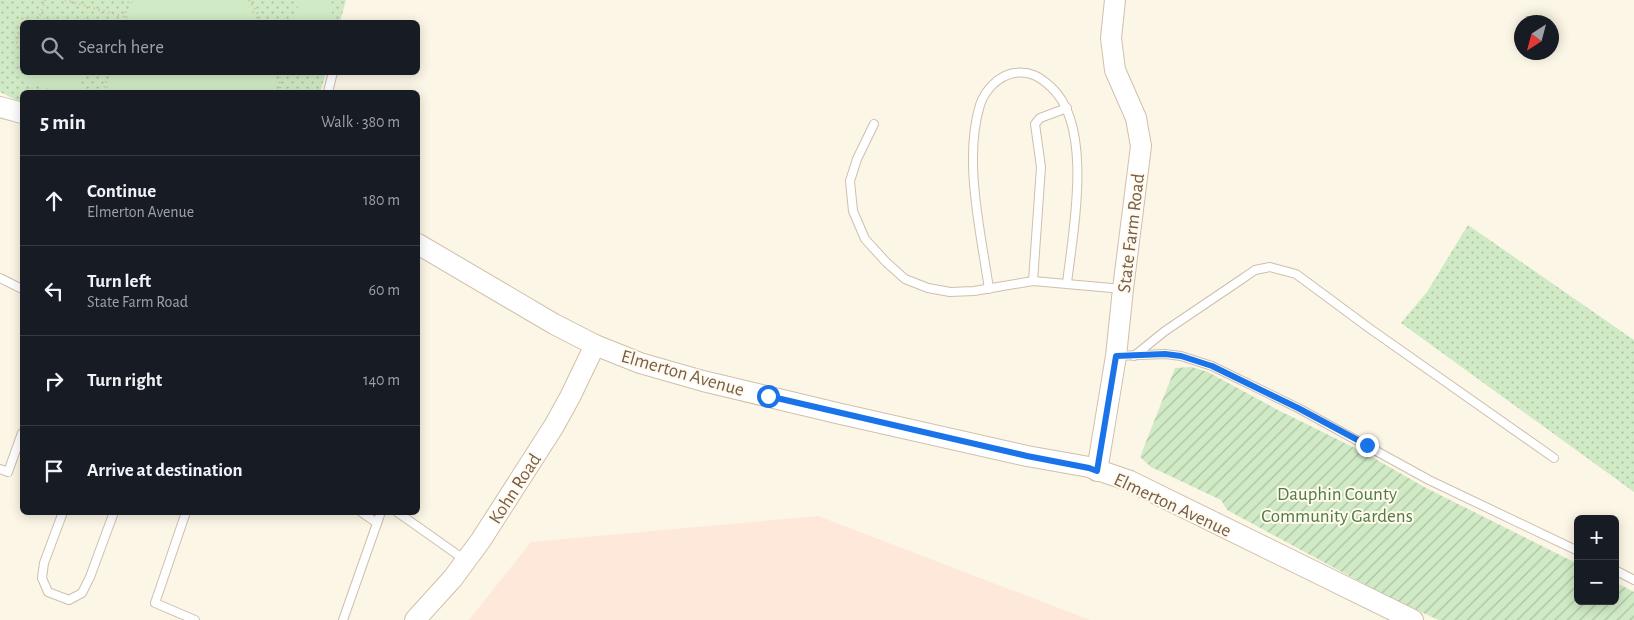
<!DOCTYPE html>
<html lang="en">
<head>
<meta charset="utf-8">
<style>
	body { margin:0; font-family:"Alegreya Sans",sans-serif; background:#242831; color:#f1f3f6 }
	.controls { position:absolute; right:15px; bottom:15px; display:grid; overflow:hidden; border-radius:8px; box-shadow:0 2px 12px #0003 }
	.controls button { width:45px; height:45px; display:grid; place-items:center; padding:0; border:0; border-bottom:1px solid #363941; background:#171b24; color:#f1f3f6; font:25px sans-serif }
	.compass { position:absolute; left:1514px; top:15px; width:45px; height:45px; border-radius:50%; background:#171b24; box-shadow:0 2px 12px #0003; rotate:216deg }
	.stop { position:absolute; width:15px; height:15px; margin:-11px; border:4px solid #1a73e8; border-radius:50%; background:#fff }
	.stop.end { background:#1a73e8; border-color:#fff; box-shadow:0 1px 5px #0008 }
	.list { margin:0; padding:0; list-style:none }
	h2 { display:flex; justify-content:space-between; align-items:center; height:65px; margin:0; padding:0 20px; font-size:21px }
	h2 small { font-size:16px; font-weight:400; color:#9ea1a6 }
	.list li { display:grid; grid-template-columns:32px 1fr auto; gap:15px; align-items:center; box-sizing:border-box; height:90px; padding:0 20px; border-top:1px solid #363941 }
	.list b { display:block; font-size:19px; white-space:nowrap }
	.list p { margin:0; font-size:16px; white-space:nowrap; color:#9ea1a6 }
	.list em { font-size:16px; font-style:normal; color:#9ea1a6 }
	.icon { flex:none; width:28px; height:28px; fill:none; stroke:currentColor; stroke-width:2; stroke-linecap:round; stroke-linejoin:round }
	.map { position:relative; flex:none; width:1634px; height:620px; overflow:hidden }
	.search { position:absolute; background:#171b24; box-shadow:0 2px 12px #0003; left:20px; top:20px; width:400px; height:55px; display:flex; align-items:center; gap:12px; box-sizing:border-box; padding:0 18px; border-radius:8px; color:#9ea1a6; font-size:19px }
	.panel { position:absolute; background:#171b24; box-shadow:0 2px 12px #0003; left:20px; top:90px; width:400px; height:425px; border-radius:8px }
	.map>svg:first-child { display:block }
</style>
</head>
<body>
<div class="map">
<svg width="1634" height="620" viewBox="0 0 1634 620">
	<defs>
		<pattern id="park-dots" width="8" height="8" patternUnits="userSpaceOnUse" patternTransform="scale(1.25)"><rect width="8" height="8" fill="#d0eac5"/><path d="M2 2h.1M6 6h.1" fill="none" stroke="#adc1a2" stroke-width="1.8" stroke-linecap="round"/></pattern>
		<pattern id="garden-furrows" width="10" height="10" patternUnits="userSpaceOnUse" patternTransform="scale(1.25)"><rect width="10" height="10" fill="#d0eac5"/><path d="M-1 1l2-2M0 10L10 0M9 11l2-2" fill="none" stroke="#adc1a2"/></pattern>
	</defs>
	<rect width="100%" height="100%" fill="#fcf6e6"/>
	<!-- commercial -->
	<path fill="#fde8da" d="M818,516l272,104h-621l62,-78z"/>
	<!-- park -->
	<g fill="url(#park-dots)">
		<path d="M0,0h346l-6,22h-318v50l304,1 -6,19h-298v11l-22,-11z"/>
		<path d="M1468,225l166,115v152l-233,-169 26,-31z"/>
	</g>
	<!-- garden -->
	<path fill="url(#garden-furrows)" d="M1192,367l16,5 68,37 87,43 63,36 152,76v37h37v-19l19,10v28h-195l-45,-20 -167,-90 -6,-10 -70,-33 -11,-10 35,-89z"/>
	<!-- pitch -->
	<g fill="#d0eac5">
		<path d="M133,0h111l15,22h-133z"/>
		<path d="M300,0h21l14,4 -6,18h-36z"/>
		<path d="M23,73v-1l61,1 -6,19h-17l-40,-11z"/>
		<path d="M112,73h163l2,19h-171z"/>
	</g>
	<g fill="none" stroke-linecap="round" stroke-linejoin="round">
		<defs>
			<g id="lane">
				<path d="M328,92l5,-20"/>
				<path d="M874,124l-17,35 -7,22 3,30 12,28 21,23 19,17 23,9 22,4 24,-1 59,-10 90,8"/>
				<path d="M0,278l22,11"/>
				<path d="M1033,281l8,-114 -6,-43 5,-6 27,-10"/>
				<path d="M989,289c-8,-56 -26,-129 -9,-184 5,-15 18,-29 34,-32 16,-2 25,3 37,14 43,39 22,144 16,196"/>
				<path d="M1116,356l49,-2 16,2 31,10 86,42 131,72 149,71"/>
				<path d="M1134,356l31,-25 77,-52 13,-9 15,-3 26,7 73,54 185,130"/>
				<path d="M0,469l8,3 14,-39"/>
				<path d="M63,512l-19,51 -2,15 6,14 21,8 13,-7 8,-16 24,-65"/>
				<path d="M186,512l-31,91 40,17"/>
				<path d="M361,512l16,11"/>
				<path d="M397,512l68,48"/>
				<path d="M1615,570l19,10"/>
				<path d="M343,620l38,-108"/>
			</g>
			<g id="secondary">
				<path d="M0,107l22,6"/>
				<path d="M418,244l136,80 41,21 45,18 63,18 138,33 186,42 62,11 41,14 283,139"/>
				<path d="M1097,471l19,-115 7,-67 18,-143 -5,-28 -21,-48 -4,-32 4,-38"/>
				<path d="M415,620l38,-42 28,-38 73,-114 16,-29 25,-52"/>
			</g>
		</defs>
		<!-- lane casing -->
		<use href="#lane" stroke="#cebfad" stroke-width="10"/>
		<!-- secondary casing -->
		<use href="#secondary" stroke="#d1bfaa" stroke-width="22"/>
		<!-- path -->
		<g stroke="#d7bba1" stroke-width="2.5" stroke-dasharray="1 4" stroke-linecap="butt">
			<path d="M65,0l60,17"/>
			<path d="M249,0l14,22"/>
			<path d="M40,15l5,-15"/>
			<path d="M123,22l6,-22"/>
			<path d="M22,44l-6,-2 7,-26"/>
			<path d="M279,72l1,20"/>
			<path d="M103,92l6,-20"/>
		</g>
		<!-- lane -->
		<use href="#lane" stroke="#fff" stroke-width="8"/>
		<!-- secondary -->
		<use href="#secondary" stroke="#fff" stroke-width="20"/>
	</g>
	<g fill="none" stroke-linecap="round" stroke-linejoin="round">
		<!-- route -->
		<path stroke="#1a73e8" stroke-width="6" d="M768,396l259,60 62,12 8,3 19,-115 49,-2 16,2 31,10 86,42 69,37"/>
	</g>
	<g text-anchor="middle" stroke-width="4" stroke-linejoin="round" paint-order="stroke">
		<!-- street labels -->
		<g font-size="19" fill="#765e4b" stroke="#fffaed">
			<text transform="translate(1130 233) rotate(-83)" y="7">State Farm Road</text>
			<text transform="translate(683 372) rotate(16)" y="7">Elmerton Avenue</text>
			<text transform="translate(514 488) rotate(-57)" y="7">Kohn Road</text>
			<text transform="translate(1173 504) rotate(25)" y="7">Elmerton Avenue</text>
		</g>
		<!-- park labels -->
		<g font-size="19" fill="#4e7c42" stroke="#fffaed">
			<text x="1337" y="500">Dauphin County<tspan x="1337" dy="22">Community Gardens</tspan></text>
		</g>
	</g>
</svg>
<div class="controls">
<button>+</button>
<button>−</button>
</div>
<svg class="compass" viewBox="-18 -18 36 36"><path d="M0-13l5 13h-10z" fill="#e53935"/><path d="M0 13l5-13h-10z" fill="#9ea1a6"/></svg>
<div class="stop" style="left:768px;top:396px"></div>
<div class="stop end" style="left:1367px;top:445px"></div>
<div class="search"><svg class="icon" aria-label="search" viewBox="0 0 24 24"><circle cx="10" cy="10" r="6"/><path d="M15 15l6 6"/></svg>Search here</div>
<section class="panel">
<h2>5 min<small>Walk · 380 m</small></h2>
<ul class="list">
<li><svg class="icon" aria-label="ahead" viewBox="0 0 24 24"><path d="M12 20V5M6 11l6-6 6 6"/></svg><div><b>Continue</b><p>Elmerton Avenue</p></div><em>180 m</em></li>
<li><svg class="icon" aria-label="left" viewBox="0 0 24 24"><path d="M17 20v-9H6M10 6l-5 5 5 5"/></svg><div><b>Turn left</b><p>State Farm Road</p></div><em>60 m</em></li>
<li><svg class="icon" aria-label="right" viewBox="0 0 24 24"><path d="M7 20v-9h11M14 6l5 5-5 5"/></svg><div><b>Turn right</b></div><em>140 m</em></li>
<li><svg class="icon" aria-label="arrive" viewBox="0 0 24 24"><path d="M6 21V4h12l-3 4 3 4H6"/></svg><div><b>Arrive at destination</b></div></li>
</ul>
</section>
</div>
</body>
</html>
